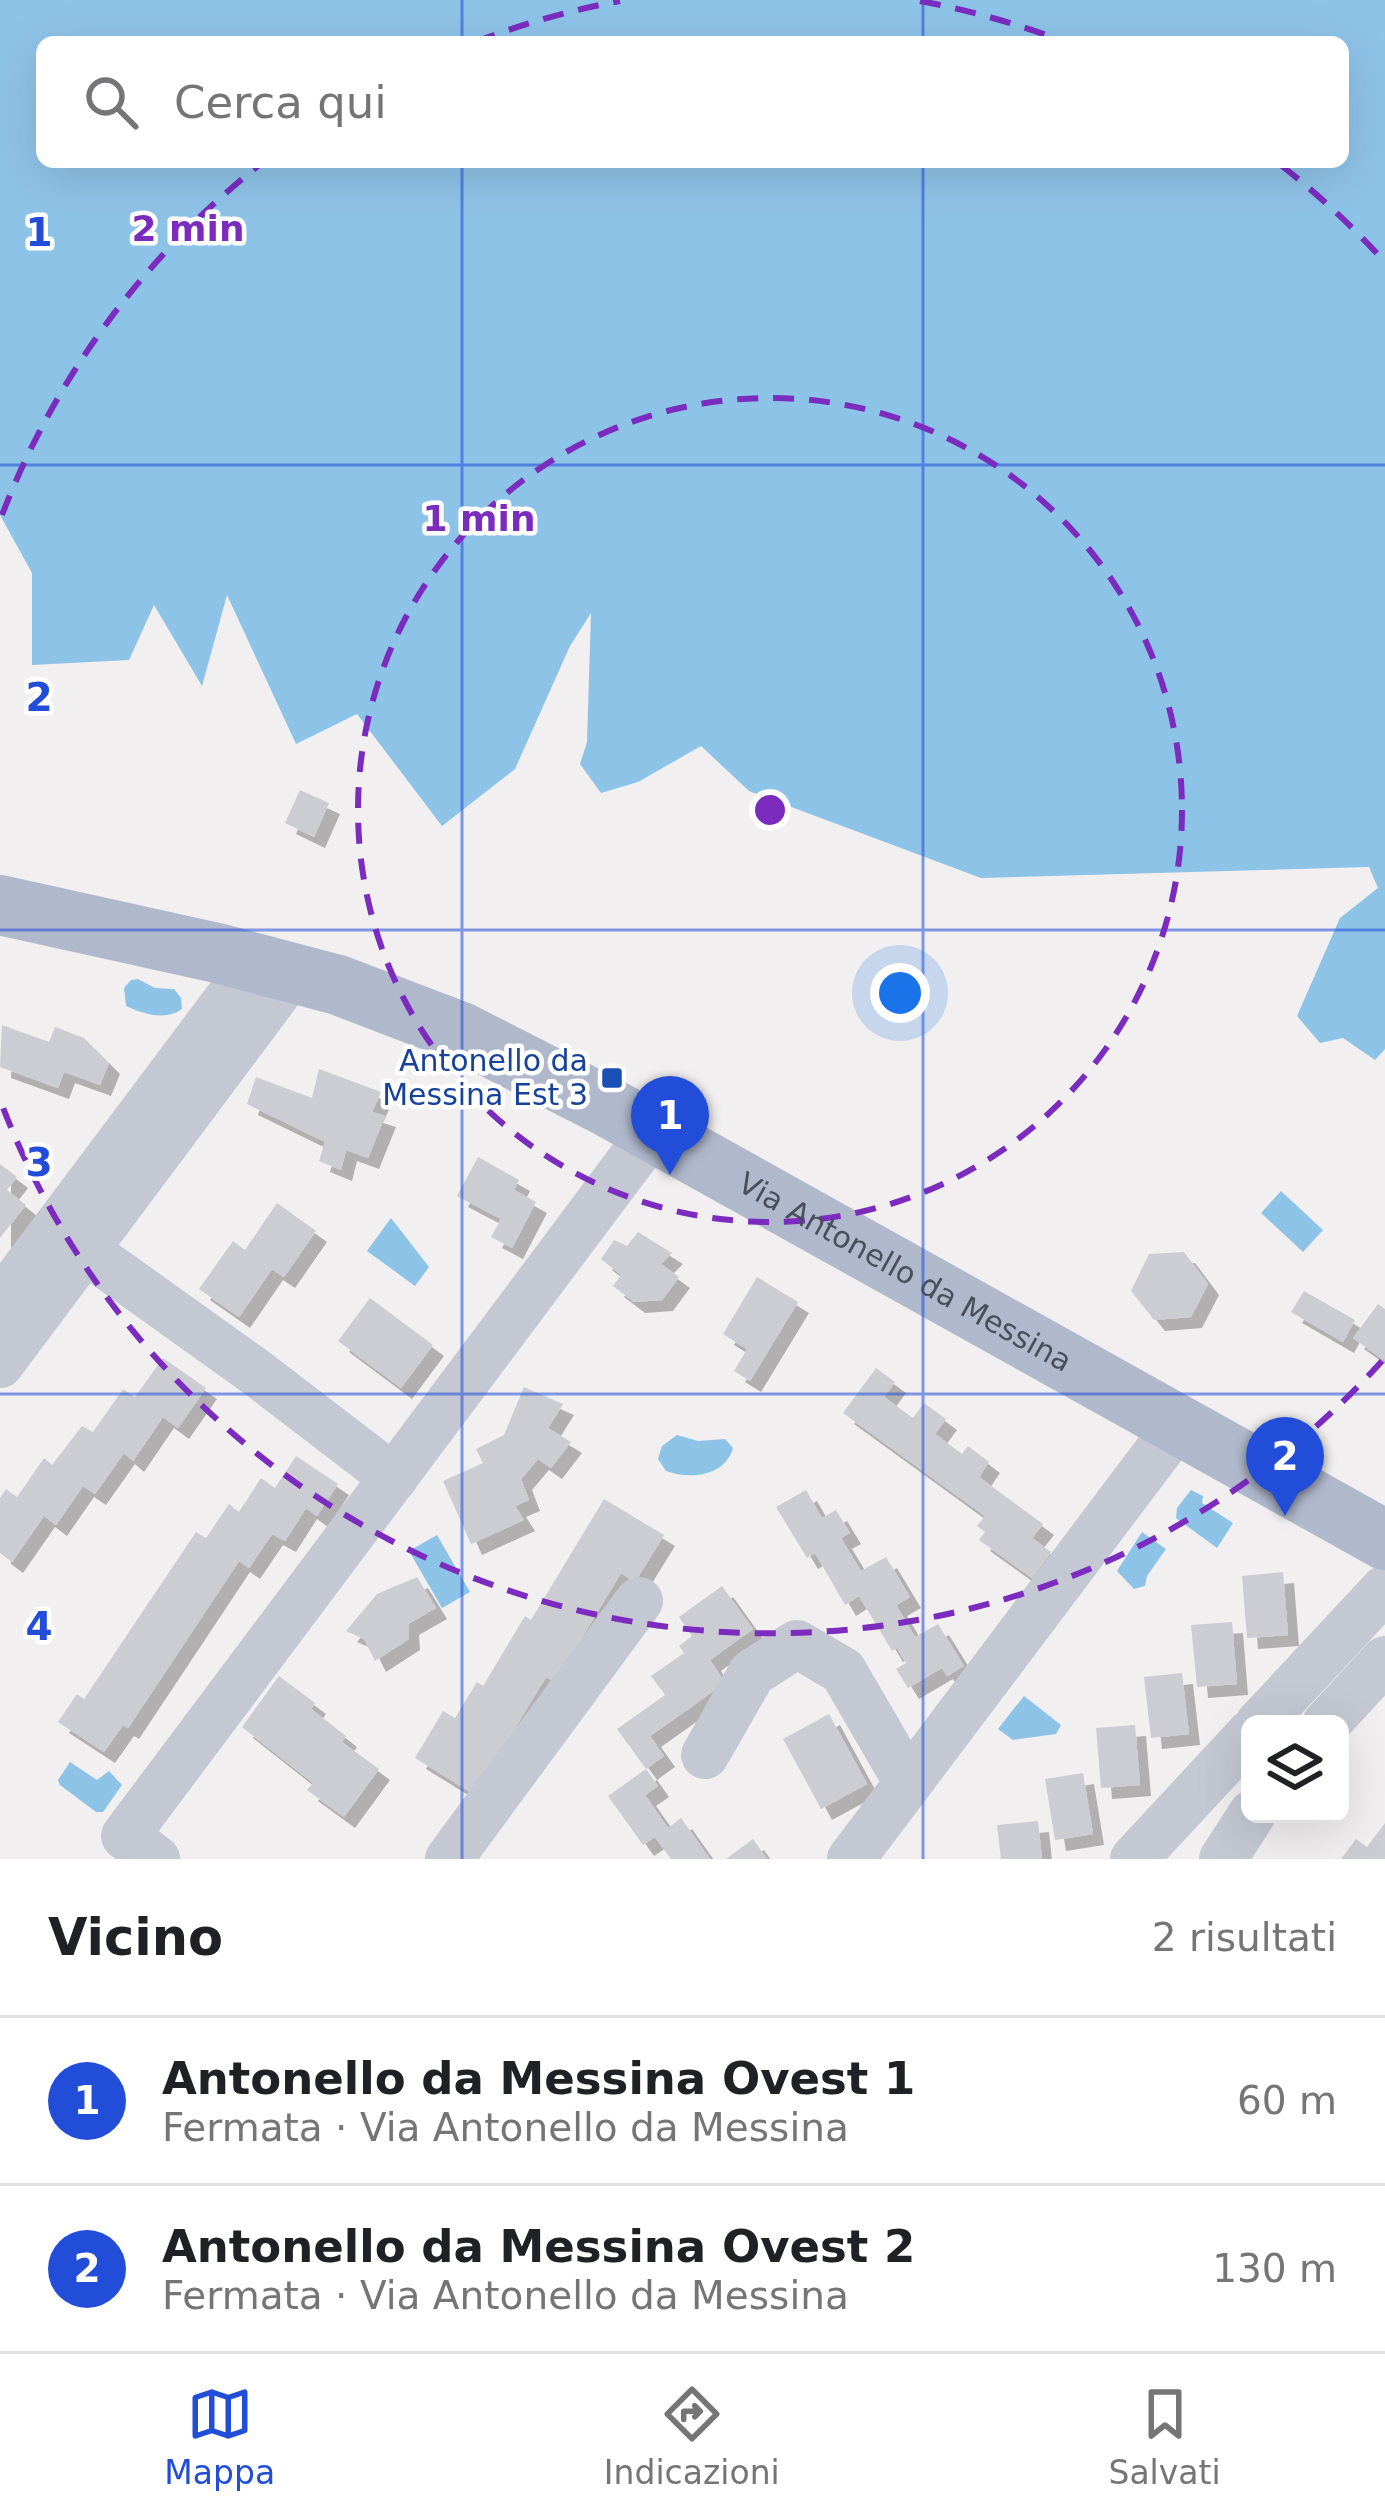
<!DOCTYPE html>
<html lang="it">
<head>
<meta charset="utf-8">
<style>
	body { margin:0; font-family:"DejaVu Sans",sans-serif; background:#f6f6f6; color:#202124 }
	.controls { position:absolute; right:36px; bottom:36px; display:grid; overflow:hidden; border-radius:18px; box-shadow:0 12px 48px #0002 }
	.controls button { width:108px; height:108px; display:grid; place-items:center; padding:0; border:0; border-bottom:3px solid #e0e0e0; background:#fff; color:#202124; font:60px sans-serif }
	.you { position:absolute; left:900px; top:993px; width:42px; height:42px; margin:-30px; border:9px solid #fff; border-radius:50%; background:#1a73e8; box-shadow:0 0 0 18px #1a73e833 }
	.badge { display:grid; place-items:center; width:78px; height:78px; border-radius:50%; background:#214dd9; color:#fff; font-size:39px; font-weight:700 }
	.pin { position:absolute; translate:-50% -99px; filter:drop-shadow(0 3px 6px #0008) }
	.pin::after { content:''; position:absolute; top:63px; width:42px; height:36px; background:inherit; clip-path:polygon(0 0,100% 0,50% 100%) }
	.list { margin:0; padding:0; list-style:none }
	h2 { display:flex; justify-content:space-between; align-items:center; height:156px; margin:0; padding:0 48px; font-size:51px }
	h2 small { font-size:39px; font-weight:400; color:#757577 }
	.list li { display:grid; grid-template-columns:78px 1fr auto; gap:36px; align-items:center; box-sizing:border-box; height:168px; padding:0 48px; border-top:3px solid #e0e0e0 }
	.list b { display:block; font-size:45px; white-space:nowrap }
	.list p { margin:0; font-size:39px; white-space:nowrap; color:#757577 }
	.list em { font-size:39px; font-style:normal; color:#757577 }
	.icon { flex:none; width:66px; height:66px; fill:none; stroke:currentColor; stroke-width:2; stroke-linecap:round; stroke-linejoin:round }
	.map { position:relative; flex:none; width:1385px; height:1859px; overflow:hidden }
	.search { position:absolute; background:#fff; box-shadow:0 12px 48px #0002; left:36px; right:36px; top:36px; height:132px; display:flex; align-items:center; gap:30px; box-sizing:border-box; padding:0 42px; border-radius:18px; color:#757577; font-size:45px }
	.sheet { height:492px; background:#fff }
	nav { display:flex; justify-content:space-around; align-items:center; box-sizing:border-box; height:168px; border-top:3px solid #e0e0e0; background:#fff; font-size:33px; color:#757577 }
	nav a { display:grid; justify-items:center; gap:6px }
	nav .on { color:#214dd9 }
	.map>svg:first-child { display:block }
</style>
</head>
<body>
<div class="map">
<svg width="1385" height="1859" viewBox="0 0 1385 1859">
	<defs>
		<filter id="shadow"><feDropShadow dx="11" dy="11" stdDeviation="0" flood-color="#0004"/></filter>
	</defs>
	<rect width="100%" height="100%" fill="#f1efef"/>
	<!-- water -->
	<g fill="#8ec3e8" fill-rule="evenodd">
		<path d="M0,0h1385v1049l-10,11 -32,-22 -23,5 -23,-27 43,-98 38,-30 -9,-21 -388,11 -232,-87 -48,-45 -63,36 -37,11 -21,-29 7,-22 4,-129 -21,33 -55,123 -73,57 -85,-112 -61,30 -69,-149 -25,91 -48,-81 -25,55 -97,5v-92l-32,-58zM42,42h1301v120h-1301z"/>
		<path d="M138,979l17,9 19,1 7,9 1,11c-16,12 -39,5 -56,-3l-2,-18 7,-8z"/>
		<path d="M1281,1191l42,39 -20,22 -42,-39z"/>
		<path d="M391,1218l38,49 -14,19 -48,-35z"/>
		<path d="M677,1435l21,6 27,-2 8,9c-8,28 -42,32 -67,23l-8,-12 4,-13z"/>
		<path d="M1191,1490l12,6 -1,7 31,20 -16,25 -41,-30 1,-10z"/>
		<path d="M1142,1532l24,17 -19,27 -2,10 -11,3 -17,-18z"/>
		<path d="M437,1535l33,57 -28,16 -33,-57z"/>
		<path d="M1024,1696l37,29 -5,9 -43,6 -15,-11z"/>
		<path d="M70,1762l27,18 12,-9 13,14 -19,27h-7l-36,-27 -2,-5z"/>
	</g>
	<!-- building -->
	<g fill="#cccdd3" filter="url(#shadow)">
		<path d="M300,790l29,13 -15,34 -29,-14z"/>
		<path d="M2,1025l47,17 6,-15 29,11 25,25 -9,22 -36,-13 -6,16 -58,-21z"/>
		<path d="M319,1069l62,23 -9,20 13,4 -17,42 -22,-8 -5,20 -22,-9 6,-19 -78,-38 9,-27 56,21z"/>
		<path d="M478,1157l41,23 -5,10 22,12 -24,46 -21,-11 10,-18 -44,-23z"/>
		<path d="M0,1164l17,13 -10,13 19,15 -26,33z"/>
		<path d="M277,1203l39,28 -32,46 -12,-8 -33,48 -40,-28 34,-48 12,9z"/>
		<path d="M638,1232l34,21 -11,11 18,13 -17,23 -28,2 -21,-16 8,-11 -20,-16 13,-19 13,6z"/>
		<path d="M1184,1252l24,32 -17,33 -37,3 -23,-29 18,-37z"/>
		<path d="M757,1277l41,25 -48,79 -16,-10 13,-22 -24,-15z"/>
		<path d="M1304,1291l51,29 -12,22 -52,-30z"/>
		<path d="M370,1298l63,47 -32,43 -63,-47z"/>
		<path d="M1378,1304l7,5v52l-32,-23z"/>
		<path d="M163,1358l43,30 -28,40 -15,-11 -30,44 -9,-8 -29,41 -12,-8 -27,39 -12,-9 -32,46 -12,-9v-55l6,-9 11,8 27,-39 8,7 30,-39 11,6 30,-43 12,8z"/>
		<path d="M876,1368l19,14 -11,15 29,21 11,-15 22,16 -11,15 27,20 6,-8 21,16 -10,15 64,47 -11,14 19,14 -19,26 -53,-38 6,-8 -8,-6 8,-10 -142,-103z"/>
		<path d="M524,1387l39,17 -15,24 23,14 -20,26 -13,-9 -17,20 8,21 -14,6 9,14 -53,24 -28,-63 40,-18 -7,-14 28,-14z"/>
		<path d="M296,1456l42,28 -21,32 -11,-8 -21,33 -13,-7 -23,34 -10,-7 -111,167 -5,-3 -19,27 -46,-30 19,-28 7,5 112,-167 10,6 23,-34 10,8 22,-34 14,10z"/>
		<path d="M806,1490l16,28 14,-8 14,23 -9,5 20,33 25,-14 24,40 -14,8 19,32 23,-13 26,42 -17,10 -5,-8 -34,20 -12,-19 10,-6 -9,-15 -5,3 -33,-55 -14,9 -30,-52 -8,5 -31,-51z"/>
		<path d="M604,1499l60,36 -29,47 -14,-9 -66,109 -9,-5 -71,118 -60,-37 28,-47 12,7 22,-36 6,4 42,-70 6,4z"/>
		<path d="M1283,1572l5,63 -41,3 -5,-62z"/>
		<path d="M417,1577l19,31 -28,16 1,15 -34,22 -11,-22 -18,-8 31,-37z"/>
		<path d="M722,1586l31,43 -43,31 15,23 -75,53 14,20 -18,13 -29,-40 48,-34 -14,-19 33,-23 -5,-7 13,-10 -13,-19z"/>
		<path d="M1232,1622l5,62 -40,3 -6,-62z"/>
		<path d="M1182,1673l7,61 -38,4 -7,-61z"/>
		<path d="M279,1676l36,27 -4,6 35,27 -4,6 37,27 -35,48 -37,-27 6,-7 -71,-56z"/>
		<path d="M829,1714l38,70 -46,25 -38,-70z"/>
		<path d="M1135,1725l5,60 -39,3 -5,-60z"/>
		<path d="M646,1769l12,17 -13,9 23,33 13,-10 29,41h-39l-16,-22 -12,8 -35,-49z"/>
		<path d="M1083,1773l10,61 -38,6 -10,-61z"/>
		<path d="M1038,1821l4,38h-41l-4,-34z"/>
		<path d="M1385,1823v36h-44l15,-20 11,8z"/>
		<path d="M753,1839l14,20h-41z"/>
	</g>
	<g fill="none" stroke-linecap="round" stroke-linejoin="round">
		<!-- minor -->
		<g stroke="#c3c8d3" stroke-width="48">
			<path d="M85,1250l172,123 137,105"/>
			<path d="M0,1303l255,-340"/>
			<path d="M0,1364l292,-391"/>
			<path d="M1259,1724l126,-135"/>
			<path d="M1326,1724l59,-64"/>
			<path d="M705,1755l47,-82 45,-29 46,27 65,112"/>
			<path d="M156,1859l-31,-23 527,-704"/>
			<path d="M449,1859l190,-258"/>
			<path d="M851,1859l327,-434"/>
			<path d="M1134,1859l116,-125"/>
			<path d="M1223,1859l29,-45"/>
		</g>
		<!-- major -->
		<path stroke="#b0b8cc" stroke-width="60" id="s1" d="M0,905l217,48 121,32 123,47 147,75 777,433"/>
	</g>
	<!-- grid -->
	<path fill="none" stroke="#214dd9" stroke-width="3" stroke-opacity="0.55" d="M462,0v42M923,0v42M462,162v1697M923,162v1697M0,465h1385M0,930h1385M0,1394h1385"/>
	<!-- distance rings -->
	<g fill="none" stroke="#7b2cbf" stroke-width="6" stroke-dasharray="21 15">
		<circle cx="770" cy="810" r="412"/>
		<path d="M1382 1361A823 823 0 0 1 2 1105M2 515A823 823 0 0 1 258 166M475 42A823 823 0 0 1 620 1M920 1A823 823 0 0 1 1065 42M1282 166A823 823 0 0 1 1382 259"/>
	</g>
	<!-- markers -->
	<rect fill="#1a4fb4" stroke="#fff" stroke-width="4.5" x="600" y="1066" width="24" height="24" rx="6"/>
	<g text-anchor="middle" stroke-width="9" stroke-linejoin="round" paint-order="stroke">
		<!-- transit labels -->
		<g font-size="30" fill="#164399" stroke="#fff" text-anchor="end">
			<text x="588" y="1071">Antonello da<tspan x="588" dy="34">Messina Est 3</tspan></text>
		</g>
		<!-- street labels -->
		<g font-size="30" fill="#484e5b" stroke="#fff">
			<text dy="10" stroke="none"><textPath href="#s1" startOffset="984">Via Antonello da Messina</textPath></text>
		</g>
	</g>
	<g font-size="39" text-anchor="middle" font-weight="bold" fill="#214dd9" stroke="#fff" stroke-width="9" stroke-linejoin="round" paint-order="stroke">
		<text x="39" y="246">1</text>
		<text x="39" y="711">2</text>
		<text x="39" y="1176">3</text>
		<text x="39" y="1640">4</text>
	</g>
	<circle cx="770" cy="810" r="18" fill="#7b2cbf" stroke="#fff" stroke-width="6"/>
	<g font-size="36" text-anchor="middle" font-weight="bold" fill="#7b2cbf" stroke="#fff" stroke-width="9" stroke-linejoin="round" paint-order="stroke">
		<text x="188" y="241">2 min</text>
		<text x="479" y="531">1 min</text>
	</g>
</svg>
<div class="controls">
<button><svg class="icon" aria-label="layers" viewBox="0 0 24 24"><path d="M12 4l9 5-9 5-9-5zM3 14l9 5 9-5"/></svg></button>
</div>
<div class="you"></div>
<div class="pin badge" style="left:670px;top:1175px">1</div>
<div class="pin badge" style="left:1285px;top:1516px">2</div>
<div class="search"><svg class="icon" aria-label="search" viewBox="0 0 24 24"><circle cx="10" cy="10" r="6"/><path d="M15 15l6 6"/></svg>Cerca qui</div>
</div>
<section class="sheet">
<h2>Vicino<small>2 risultati</small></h2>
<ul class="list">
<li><span class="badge">1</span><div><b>Antonello da Messina Ovest 1</b><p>Fermata · Via Antonello da Messina</p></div><em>60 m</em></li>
<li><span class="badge">2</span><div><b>Antonello da Messina Ovest 2</b><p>Fermata · Via Antonello da Messina</p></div><em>130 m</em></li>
</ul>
</section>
<nav>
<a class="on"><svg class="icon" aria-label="map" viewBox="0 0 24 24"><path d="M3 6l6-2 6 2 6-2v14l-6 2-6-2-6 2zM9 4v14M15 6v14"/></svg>Mappa</a>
<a><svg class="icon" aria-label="directions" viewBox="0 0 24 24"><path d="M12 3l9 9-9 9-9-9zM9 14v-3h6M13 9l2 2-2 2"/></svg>Indicazioni</a>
<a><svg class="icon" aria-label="saved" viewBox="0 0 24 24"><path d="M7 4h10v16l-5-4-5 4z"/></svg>Salvati</a>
</nav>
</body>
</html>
